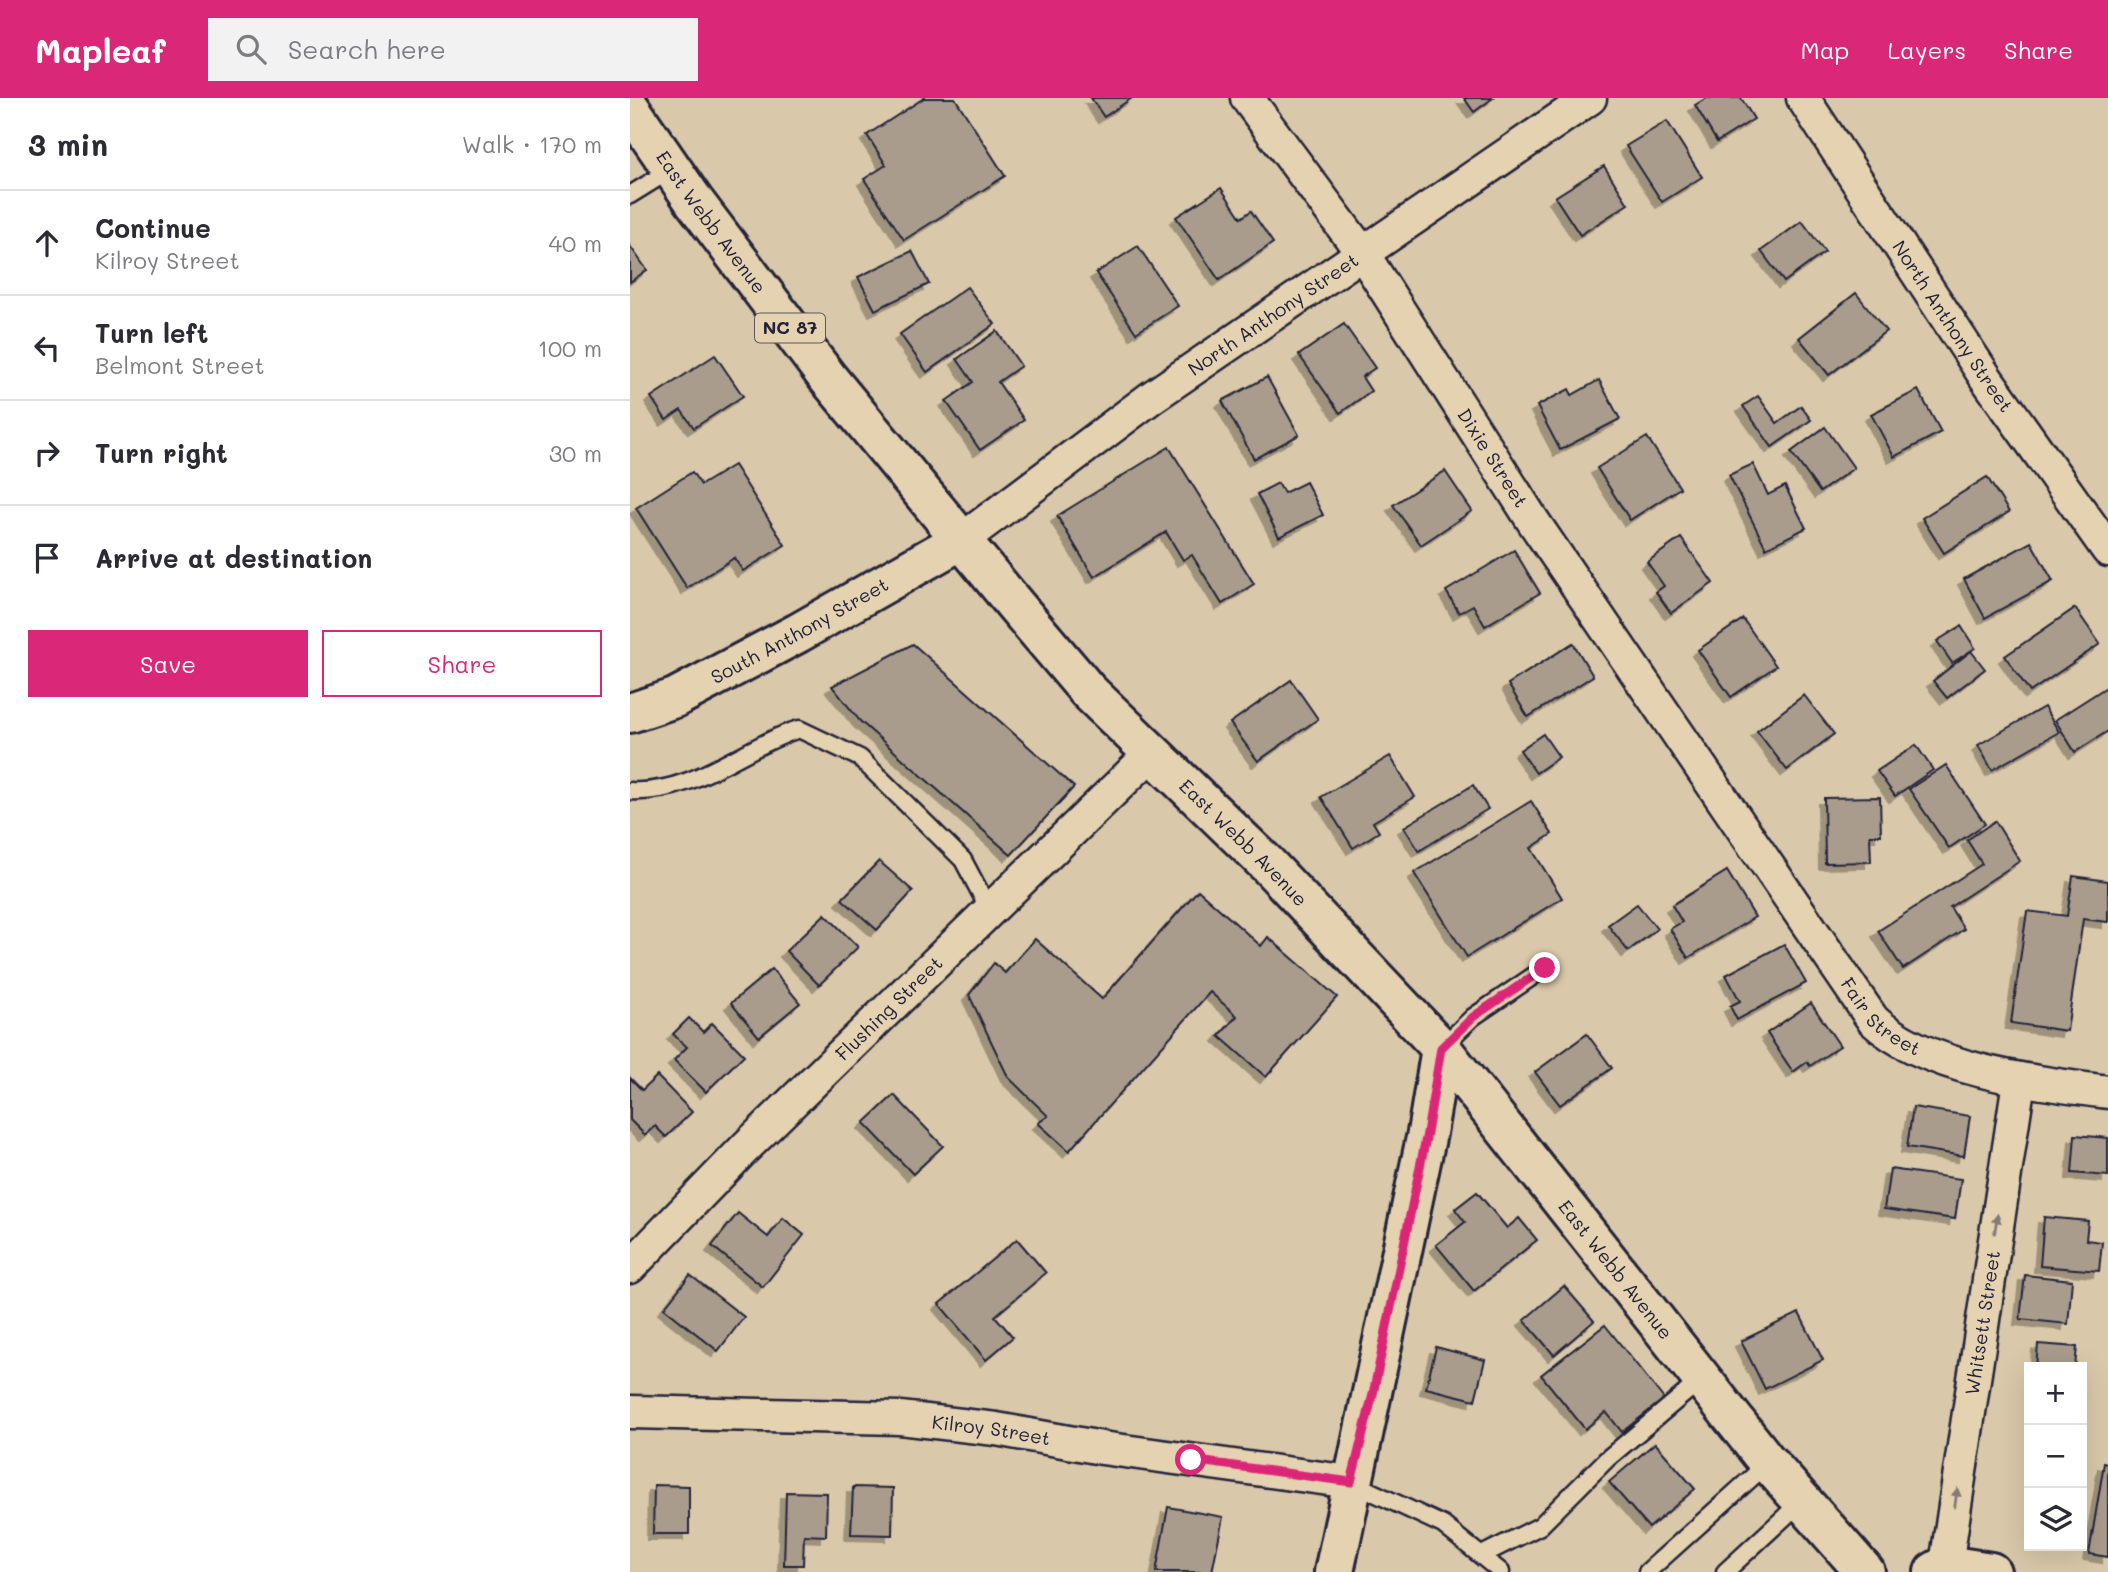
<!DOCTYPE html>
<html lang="en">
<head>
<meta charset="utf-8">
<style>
	body { margin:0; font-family:Mali,sans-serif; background:#f2f2f3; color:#2b2b33 }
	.controls { position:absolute; right:21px; bottom:21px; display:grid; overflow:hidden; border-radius:0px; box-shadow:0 7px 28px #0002 }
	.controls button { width:63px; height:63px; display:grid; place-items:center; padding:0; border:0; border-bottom:2px solid #e1e1e2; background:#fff; color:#2b2b33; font:35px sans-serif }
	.stop { position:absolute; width:21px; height:21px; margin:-16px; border:5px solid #db2777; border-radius:50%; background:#fff }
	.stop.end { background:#db2777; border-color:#fff; box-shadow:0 2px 7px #0008 }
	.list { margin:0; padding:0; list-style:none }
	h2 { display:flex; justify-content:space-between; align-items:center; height:91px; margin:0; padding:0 28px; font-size:30px }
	h2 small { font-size:23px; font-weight:400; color:#7c7c81 }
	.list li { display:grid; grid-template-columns:46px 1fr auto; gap:21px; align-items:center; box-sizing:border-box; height:105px; padding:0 28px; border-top:2px solid #e1e1e2 }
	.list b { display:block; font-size:26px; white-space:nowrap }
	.list p { margin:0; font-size:23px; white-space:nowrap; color:#7c7c81 }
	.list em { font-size:23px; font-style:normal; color:#7c7c81 }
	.actions { display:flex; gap:14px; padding:21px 28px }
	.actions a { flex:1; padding:16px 0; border:2px solid #db2777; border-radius:0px; text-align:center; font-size:24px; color:#db2777 }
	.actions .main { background:#db2777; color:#fff }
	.icon { flex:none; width:38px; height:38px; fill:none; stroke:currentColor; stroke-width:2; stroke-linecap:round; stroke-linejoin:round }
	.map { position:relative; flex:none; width:1478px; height:1474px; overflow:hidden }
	header { display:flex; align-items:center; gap:42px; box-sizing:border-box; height:98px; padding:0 35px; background:#db2777; color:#fff }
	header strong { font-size:33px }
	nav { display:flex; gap:38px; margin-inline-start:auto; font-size:24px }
	.search { width:490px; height:63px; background:#f2f2f3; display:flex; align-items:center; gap:18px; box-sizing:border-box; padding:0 24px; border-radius:0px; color:#7c7c81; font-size:26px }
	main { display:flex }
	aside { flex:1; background:#fff }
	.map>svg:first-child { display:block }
</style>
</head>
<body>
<header>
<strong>Mapleaf</strong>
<div class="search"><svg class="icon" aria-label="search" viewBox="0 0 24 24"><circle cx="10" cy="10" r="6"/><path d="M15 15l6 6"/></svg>Search here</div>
<nav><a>Map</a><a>Layers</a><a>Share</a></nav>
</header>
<main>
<aside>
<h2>3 min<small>Walk · 170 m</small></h2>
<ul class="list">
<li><svg class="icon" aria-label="ahead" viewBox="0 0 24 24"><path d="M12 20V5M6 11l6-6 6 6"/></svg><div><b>Continue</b><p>Kilroy Street</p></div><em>40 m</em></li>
<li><svg class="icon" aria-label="left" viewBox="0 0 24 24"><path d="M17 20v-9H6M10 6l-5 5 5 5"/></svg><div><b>Turn left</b><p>Belmont Street</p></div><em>100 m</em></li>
<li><svg class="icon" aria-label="right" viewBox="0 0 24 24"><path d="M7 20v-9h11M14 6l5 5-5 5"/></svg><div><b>Turn right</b></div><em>30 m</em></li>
<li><svg class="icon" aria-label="arrive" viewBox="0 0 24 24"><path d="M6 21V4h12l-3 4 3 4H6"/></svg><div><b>Arrive at destination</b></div></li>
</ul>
<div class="actions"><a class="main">Save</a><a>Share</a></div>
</aside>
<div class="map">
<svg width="1478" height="1474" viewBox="0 0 1478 1474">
	<defs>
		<filter id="shadow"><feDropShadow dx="-6" dy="6" stdDeviation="0" flood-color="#0004"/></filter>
	</defs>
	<rect width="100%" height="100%" fill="#d9c8a9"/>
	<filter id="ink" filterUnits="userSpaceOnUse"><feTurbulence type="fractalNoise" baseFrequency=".0143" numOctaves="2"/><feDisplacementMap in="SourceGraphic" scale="14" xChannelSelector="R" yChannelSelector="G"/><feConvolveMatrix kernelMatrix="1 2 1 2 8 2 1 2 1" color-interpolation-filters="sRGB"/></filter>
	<g filter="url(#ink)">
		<!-- building -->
		<g fill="#a99c8c" stroke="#22223b" stroke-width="2" filter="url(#shadow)">
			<path d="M294,0h31l50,78 -101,64 -40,-61 22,-14 -19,-30z"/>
			<path d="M461,0h41l-28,19z"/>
			<path d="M834,0h29l-19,14z"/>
			<path d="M1077,0h34l13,21 -37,23 -22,-37z"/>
			<path d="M1037,23l35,56 -40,25 -36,-56z"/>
			<path d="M974,68l24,38 -48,31 -25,-38z"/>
			<path d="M591,90l20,30 10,-7 22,32 -54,37 -43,-63z"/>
			<path d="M1172,123l23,31 -41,30 -23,-31z"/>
			<path d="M0,148l17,24 -17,12z"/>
			<path d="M508,148l40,60 -42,27 -40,-60z"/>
			<path d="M282,153l17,33 -54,26 -17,-33z"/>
			<path d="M337,189l28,37 -68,48 -27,-38z"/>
			<path d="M1226,195l30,38 -57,44 -30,-37z"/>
			<path d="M714,226l31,44 -13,9 9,14 -31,22 -41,-58z"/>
			<path d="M367,233l24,35 -23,16 26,38 -44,30 -34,-49 27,-19 -16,-23z"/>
			<path d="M85,257l28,41 -49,32 -13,-18 -15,10 -15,-23z"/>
			<path d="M637,279l32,58 -45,24 -32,-58z"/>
			<path d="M969,282l21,39 -60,31 -23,-44 32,-17 3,6z"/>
			<path d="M1288,292l23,42 -47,25 -23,-43z"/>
			<path d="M1128,298l19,27 24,-17 10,14 -39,27 -29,-41z"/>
			<path d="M1195,329l29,41 -34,24 -29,-40z"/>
			<path d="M1017,339l33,51 -50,32 -33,-52z"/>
			<path d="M539,349l85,137 -32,20 -30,-49 -9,5 -17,-28 -72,45 -37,-61z"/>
			<path d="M1123,366l15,31 17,-9 21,42 -40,20 -37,-73z"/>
			<path d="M104,367l51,80 -42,26 -9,-13 -47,30 -51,-80 56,-36 9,13z"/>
			<path d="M815,373l27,40 -51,34 -28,-40z"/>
			<path d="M1357,379l22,35 -65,41 -22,-35z"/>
			<path d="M676,384l17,33 -44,22 -22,-43 21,-11 6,10z"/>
			<path d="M1051,440l32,45 -42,30 -15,-21 8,-6 -17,-24z"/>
			<path d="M1401,444l22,39 -68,37 -21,-39z"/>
			<path d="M884,452l26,43 -55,33 -12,-21 -14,8 -13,-22z"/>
			<path d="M1445,510l25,36 -70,48 -25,-36z"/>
			<path d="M1113,521l33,47 -45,31 -33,-47z"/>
			<path d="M1331,528l14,22 -23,15 -15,-22z"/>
			<path d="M943,545l20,33 -65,41 -20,-33z"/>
			<path d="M283,546l161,143 -63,68 -151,-134 -28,-35z"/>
			<path d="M1341,553l14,18 -38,29 -14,-17z"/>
			<path d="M661,582l27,39 -60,42 -28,-38z"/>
			<path d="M1478,588v45l-33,21 -20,-32z"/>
			<path d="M1174,597l30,39 -47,36 -30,-39z"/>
			<path d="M1414,609l15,25 -67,38 -14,-25z"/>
			<path d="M913,636l16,23 -23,16 -16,-23z"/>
			<path d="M1286,647l17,25 -38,26 -18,-25z"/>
			<path d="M760,658l25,41 -42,25 6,10 -26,16 -32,-51z"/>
			<path d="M1316,667l39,59 -36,24 -40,-59z"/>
			<path d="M843,687l15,24 -69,42 -15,-24z"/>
			<path d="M1250,699l1,38h-11l1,27 -46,1 -1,-65z"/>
			<path d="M901,703l21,33 -21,14 31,50 -95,59 -53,-84z"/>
			<path d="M1365,723l25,40 -70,46 14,22 -61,40 -25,-38 104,-67 -15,-24z"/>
			<path d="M249,763l34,30 -36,39 -35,-31z"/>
			<path d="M1097,773l28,46 -67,41 -18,-29 12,-7 -10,-17z"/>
			<path d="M1443,778l35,5v41l-25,-3 -16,112 -56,-8 16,-112 40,5z"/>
			<path d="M568,792l63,56 7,-9 69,60 -71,80 -47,-41 18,-20 -27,-24 -141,159 -31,-28 10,-7 -40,-39 -39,-82 25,-32 11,10 30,-34 67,60z"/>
			<path d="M1007,806l20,25 -29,22 -20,-26z"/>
			<path d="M195,816l33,33 -39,38 -33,-34z"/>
			<path d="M1154,846l22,39 -69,37 -7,-14 10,-5 -14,-26z"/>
			<path d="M142,871l28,34 -41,34 -28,-34z"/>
			<path d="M1181,905l29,43 -30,20 -3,-4 -14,10 -26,-39z"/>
			<path d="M59,920l14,14 9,-9 32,32 -38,37 -32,-32 13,-13 -14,-13z"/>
			<path d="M957,936l25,34 -52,37 -25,-33z"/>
			<path d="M27,978l35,36 -26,25 -11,-11 -10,9 -15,-15v-42l12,12z"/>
			<path d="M264,997l49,51 -30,28 -49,-51z"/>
			<path d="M1283,1009l57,9 -6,40 -57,-9z"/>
			<path d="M1445,1037l33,3v38l-36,-3z"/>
			<path d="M1260,1071l71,10 -6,40 -71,-10z"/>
			<path d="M847,1094l30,36 12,-10 18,22 -63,51 -38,-46 29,-23 -10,-13z"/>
			<path d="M108,1115l30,24 15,-19 21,17 -41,52 -51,-41z"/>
			<path d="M1414,1119l44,4 -2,19 16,2 -3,29 -59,-5z"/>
			<path d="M387,1141l29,34 -51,43 18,21 -27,23 -47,-56z"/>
			<path d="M60,1177l54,42 -26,34 -54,-43z"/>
			<path d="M1395,1177l47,5 -4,44 -48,-5z"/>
			<path d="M934,1188l30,35 -40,34 -30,-35z"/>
			<path d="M1169,1215l24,47 -58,29 -24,-48z"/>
			<path d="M975,1227l59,74 -42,33 -16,-20 -21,17 -44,-54z"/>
			<path d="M1408,1246l39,3 -2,20h-39z"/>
			<path d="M806,1249l49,13 -10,40 -49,-12z"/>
			<path d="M1025,1345l40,46 -46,39 -40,-46z"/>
			<path d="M1474,1365l4,1v93l-19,-3z"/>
			<path d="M24,1387l35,1v48h-36z"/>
			<path d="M223,1389l40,1 -1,47 -41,-1z"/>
			<path d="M156,1394l41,1 -1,43 -22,-1 -1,30h-19z"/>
			<path d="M538,1409l55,10 -11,55h-56z"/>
		</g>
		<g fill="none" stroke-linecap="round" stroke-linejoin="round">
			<defs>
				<g id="lane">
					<path d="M0,97l42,-26"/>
					<path d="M0,693c63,4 112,-44 169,-62l61,29 103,102 27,51"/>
					<path d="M811,950l32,-31 72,-49"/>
					<path d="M723,1385l90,42 58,47"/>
					<path d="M852,1457l58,-29 67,-67 95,-80"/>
					<path d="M1017,1474l121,-109"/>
					<path d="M1095,1474l77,-71"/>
				</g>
				<g id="street">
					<path id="s1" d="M617,0l116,156 170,267 340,499c53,50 165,63 235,72"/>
					<path id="s2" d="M1173,0l183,280 122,172"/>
					<path id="s3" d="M333,441l189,-142 438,-299"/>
					<path id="s4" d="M0,1169l116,-120 405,-393"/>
					<path id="s5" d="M0,1314l270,6 96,11 106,19 249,34"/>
					<path id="s6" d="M1316,1467l73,-484"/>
				</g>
				<g id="secondary">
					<path id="s7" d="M0,615l45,-15 123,-65 165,-94"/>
					<path d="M704,1474l93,-439 14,-85"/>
					<path d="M1304,1474l12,-7 45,7"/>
				</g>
				<g id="highway">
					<path id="s8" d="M0,10l64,93 133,176 189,229 72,85 179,173 174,184 324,411 100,113"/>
				</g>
			</defs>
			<!-- lane casing -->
			<use href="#lane" stroke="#22223b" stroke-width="21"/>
			<!-- street casing -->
			<use href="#street" stroke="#22223b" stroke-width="37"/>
			<!-- secondary casing -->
			<use href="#secondary" stroke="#22223b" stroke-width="44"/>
			<!-- highway casing -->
			<use href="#highway" stroke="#22223b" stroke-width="44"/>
			<!-- lane -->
			<use href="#lane" stroke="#e5d2b0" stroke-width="16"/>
			<!-- street -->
			<use href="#street" stroke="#e5d2b0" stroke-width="32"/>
			<!-- secondary -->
			<use href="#secondary" stroke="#e5d2b0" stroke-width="38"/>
			<!-- highway -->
			<use href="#highway" stroke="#e5d2b0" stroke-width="38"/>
		</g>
		<!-- one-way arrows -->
		<defs><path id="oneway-solid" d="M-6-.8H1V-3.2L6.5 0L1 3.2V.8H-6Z" transform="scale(1.75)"/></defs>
		<g fill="#847a76">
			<use href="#oneway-solid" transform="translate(1366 1126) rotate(-81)"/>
			<use href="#oneway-solid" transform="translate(1326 1400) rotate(-82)"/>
		</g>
	</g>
	<g fill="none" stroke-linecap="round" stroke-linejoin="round" filter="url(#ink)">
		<!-- route -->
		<path stroke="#db2777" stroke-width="9" d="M561,1362l160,22 22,-88 54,-261 14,-85 32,-31 72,-49"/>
	</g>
	<g text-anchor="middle" stroke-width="5" stroke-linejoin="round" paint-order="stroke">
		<!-- shield labels -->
		<rect fill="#e5d2b0" stroke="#5c575e" stroke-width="2" x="125" y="215.5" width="70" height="29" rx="5"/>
		<g font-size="18" font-weight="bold" fill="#22223b">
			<text x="160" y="236">NC 87</text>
		</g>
		<!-- street labels -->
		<g font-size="19" fill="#22223b" stroke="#e5d2b0">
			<text dy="7" stroke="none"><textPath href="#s8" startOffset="140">East Webb Avenue</textPath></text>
			<text dy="7" stroke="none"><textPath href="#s3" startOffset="383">North Anthony Street</textPath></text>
			<text dy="7" stroke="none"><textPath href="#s2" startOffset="273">North Anthony Street</textPath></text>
			<text dy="7" stroke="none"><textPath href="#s1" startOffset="436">Dixie Street</textPath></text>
			<text dy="7" stroke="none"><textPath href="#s7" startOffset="189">South Anthony Street</textPath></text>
			<text dy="7" stroke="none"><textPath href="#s8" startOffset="959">East Webb Avenue</textPath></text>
			<text dy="7" stroke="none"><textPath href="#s4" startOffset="366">Flushing Street</textPath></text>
			<text dy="7" stroke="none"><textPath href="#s1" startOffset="1118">Fair Street</textPath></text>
			<text dy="7" stroke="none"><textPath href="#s8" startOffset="1526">East Webb Avenue</textPath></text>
			<text dy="7" stroke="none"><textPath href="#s6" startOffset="245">Whitsett Street</textPath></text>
			<text dy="7" stroke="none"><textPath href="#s5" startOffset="362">Kilroy Street</textPath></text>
		</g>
	</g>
</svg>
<div class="controls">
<button>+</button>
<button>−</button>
<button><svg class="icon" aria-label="layers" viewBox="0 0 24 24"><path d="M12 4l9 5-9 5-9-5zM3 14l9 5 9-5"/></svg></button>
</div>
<div class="stop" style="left:561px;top:1362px"></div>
<div class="stop end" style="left:915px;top:870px"></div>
</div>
</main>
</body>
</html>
